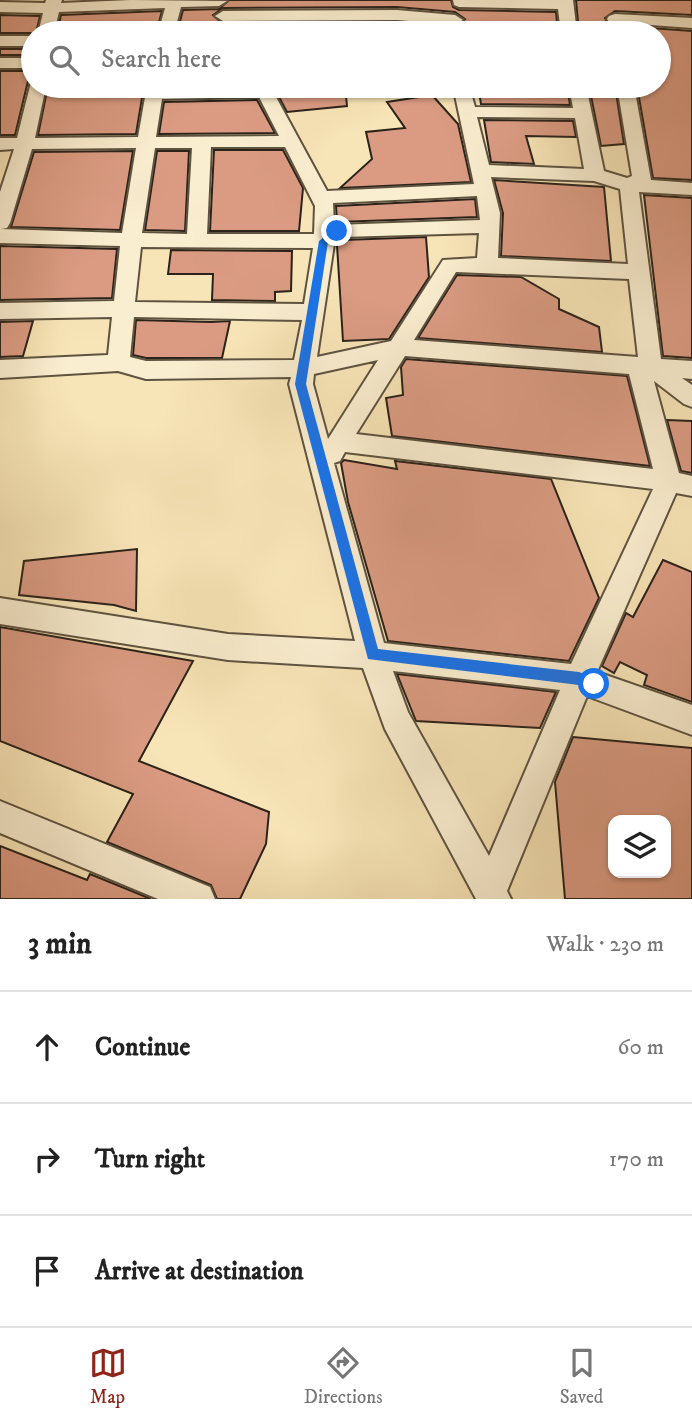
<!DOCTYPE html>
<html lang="en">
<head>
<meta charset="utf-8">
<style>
	body { margin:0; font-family:"IM FELL DW Pica",serif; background:#f2f2f2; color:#222 }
	.controls { position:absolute; right:21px; bottom:21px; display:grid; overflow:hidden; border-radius:14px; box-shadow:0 2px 5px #0004 }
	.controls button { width:63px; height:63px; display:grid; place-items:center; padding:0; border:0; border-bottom:2px solid #e0e0e0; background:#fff; color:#222; font:35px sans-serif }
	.stop { position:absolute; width:21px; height:21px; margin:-16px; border:5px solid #1a73e8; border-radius:50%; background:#fff }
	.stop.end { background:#1a73e8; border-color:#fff; box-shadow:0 2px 7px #0008 }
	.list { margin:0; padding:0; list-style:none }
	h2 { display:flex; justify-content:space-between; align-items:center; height:91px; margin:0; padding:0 28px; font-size:30px }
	h2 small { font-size:23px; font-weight:400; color:#767676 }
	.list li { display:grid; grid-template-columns:46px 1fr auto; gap:21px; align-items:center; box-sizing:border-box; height:112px; padding:0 28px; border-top:2px solid #e0e0e0 }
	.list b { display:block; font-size:26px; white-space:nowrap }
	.list em { font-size:23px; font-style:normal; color:#767676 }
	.icon { flex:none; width:38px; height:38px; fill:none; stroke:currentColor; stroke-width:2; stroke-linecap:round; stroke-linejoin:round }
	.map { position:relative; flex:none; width:692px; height:899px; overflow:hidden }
	.search { position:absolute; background:#fff; box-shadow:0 2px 5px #0004; left:21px; right:21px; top:21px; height:77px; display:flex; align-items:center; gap:18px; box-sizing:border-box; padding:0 24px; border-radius:38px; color:#767676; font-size:26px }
	.sheet { height:427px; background:#fff }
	nav { display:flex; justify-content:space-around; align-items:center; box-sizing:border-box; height:98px; border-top:2px solid #e0e0e0; background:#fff; font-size:19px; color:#767676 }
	nav a { display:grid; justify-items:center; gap:4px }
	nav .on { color:#8f2418 }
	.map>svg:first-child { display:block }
</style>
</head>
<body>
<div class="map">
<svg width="692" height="899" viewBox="0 0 692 899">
	<rect width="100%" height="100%" fill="#f8e5b7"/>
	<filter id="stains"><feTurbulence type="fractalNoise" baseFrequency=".00286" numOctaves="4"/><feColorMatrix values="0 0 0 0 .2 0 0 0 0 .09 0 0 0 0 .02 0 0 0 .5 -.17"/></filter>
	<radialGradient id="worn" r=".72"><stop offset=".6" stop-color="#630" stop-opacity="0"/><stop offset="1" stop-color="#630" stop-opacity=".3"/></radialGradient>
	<!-- building -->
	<g fill="#da9b82" stroke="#2b221a" stroke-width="2" fill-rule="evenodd">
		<path d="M229,0h222l2,7 6,3 97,2 2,21h-143l3,-9 37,4 10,-9 -10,-7 -58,-5 -174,1 -10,7 10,9 159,-1 -4,10h-201l6,-23 36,-1z"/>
		<path d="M576,0h116v15l-77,-4 -10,7 4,7 83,6v149l-39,-2 -16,-92h22v-53h-80z"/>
		<path d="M162,11l-6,22h-99l4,-18z"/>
		<path d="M0,15l40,1 -4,17h-36z"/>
		<rect x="0" y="49" width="33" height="6"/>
		<path d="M0,71h33v8l-5,2 -13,54h-15z"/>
		<path d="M48,86h96l-8,48 -98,1z"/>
		<path d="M273,86h72l2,20 -60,6z"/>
		<path d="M478,86h89l3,19 -89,-1z"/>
		<path d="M589,86h26l9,58 -23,2z"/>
		<path d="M432,95l26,29 13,58 -131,6 32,-29 -6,-27 39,-4 -18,-26z"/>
		<path d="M257,100l18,33 -116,1 5,-32z"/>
		<path d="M484,120l89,1 3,16 -50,-1 8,28 -43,-2z"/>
		<path d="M214,150h69l20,38 -4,43h-89z"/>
		<path d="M133,151l-13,79 -109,-3 23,-75z"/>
		<path d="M157,151h32l-4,80 -40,-1z"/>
		<path d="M494,180l110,7 7,74 -110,-5 2,-43z"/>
		<path d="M644,195l48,3v160l-29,-2z"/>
		<path d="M475,199l2,18 -140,5 -1,-16z"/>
		<path d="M426,237l3,40 -40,62 -46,2 -6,-96 6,-5z"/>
		<path d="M0,246l117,3 -5,49 -112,2z"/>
		<path d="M171,250l121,1 -1,40 -16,1v9l-63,-1 1,-26h-45z"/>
		<path d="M457,275l64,2 38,22v10l40,18 3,25 -184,-14z"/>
		<path d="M136,320l75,2 19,-1 -8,37h-76l-13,-3z"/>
		<path d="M33,321l-10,35 -23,1v-35z"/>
		<path d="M406,359l221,17 23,90 -258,-30 -6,-38 17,-3 -2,-28z"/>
		<path d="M667,420l25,1v52l-11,-2z"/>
		<path d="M344,460l53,9 -2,-8 156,18 48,119 -30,63 -181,-20 -40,-139 -7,-39z"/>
		<path d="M137,549l-1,62 -22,-6 -95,-10 5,-34z"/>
		<path d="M663,560l29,12v130l-48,-17 3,-10 -27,-13 -6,11 -12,-7 24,-53 7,4z"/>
		<path d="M0,627l193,34 -54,100 130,51 -3,32 -26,55h-23l-6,-14 -104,-43 26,-48 -133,-53z"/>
		<path d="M397,674l159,18 -16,36 -124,-7z"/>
		<path d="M573,737l119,11v151h-127l-10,-117zM613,820h53v53h-53z"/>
		<path d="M0,846l87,34 3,-6 61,25h-151z"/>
	</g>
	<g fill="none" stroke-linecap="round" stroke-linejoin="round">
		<defs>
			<g id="street">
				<path d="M46,0h16l-1,3 70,-3 96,1 -8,5 -38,1 -7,26h-16l7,-25 -106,4 -5,21h-16l5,-20 -43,-1v-10l45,1z"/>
				<path d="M453,0h120l4,33h-16l-3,-24 -99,-2 -5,-2z"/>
				<path d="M397,10l58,5 8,5 -8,5 -58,-5 -174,1 -8,-5 8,-5z"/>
				<path d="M615,14l77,4v10l-83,-6 -2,-3 2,-3z"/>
				<rect x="0" y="36" width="33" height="10"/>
				<rect x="0" y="58" width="33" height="10"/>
				<path d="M31,82h2v4h13l-11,52 103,-1 9,-51h16v3l107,-3 57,105 147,-7 -21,-98h16l6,21 98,1 -4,-22h17l18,85 23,7 5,-2 -15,-90h17l17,94 41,3v12l-53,-3 22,167 31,2v18l-10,-1 10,7v22l-8,-3 -30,-23 25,92 13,3v20l-16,-3 -79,179 95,33v30l-105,-39 -80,195 4,8h-35l-91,-170 -22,-61 -135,-8 -228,-36v-26l228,36 127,7 -66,-257 2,-7 -145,2 -28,-8 -118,7v-18l108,-5 4,-38 -112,2v-16l114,-2 6,-55 -120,-3v-51l14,-43 -14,1v-12h17zM259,97l20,39 -123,1 6,-38zM477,117l98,1 9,51 -95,-4zM211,147h74l30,59 -1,28h-107zM136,148l-14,85 -121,-4 6,-1 3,-5 22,-74zM155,148h37l-5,86 -45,-1zM491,177l103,4 26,8 8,75 -130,-6 2,-45zM477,196l3,24 -146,5 -1,-22zM479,233l-2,25 -34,2 -52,81 -74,16 17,-113 8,-7zM141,247l172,1 -9,56 -169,-2zM456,272l173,7 9,78 -224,-17zM134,317l168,3 -8,40 -148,1 -16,-4zM405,356l224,18 24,95 -297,-35zM378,360l-50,79 -15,-55 1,-10zM345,452l308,37 -82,175 -187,-21 -50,-180 6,-2zM393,671l167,19 -71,166 -81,-144z"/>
				<path d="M0,801l210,86 5,12h-57l-158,-66z"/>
			</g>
		</defs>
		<!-- street casing -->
		<use href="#street" stroke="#5e5341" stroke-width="4"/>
		<!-- street -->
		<use href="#street" fill="#faeed0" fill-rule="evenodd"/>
	</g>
	<!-- route -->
	<path fill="#1a73e8" d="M334,229l8,2 -14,11 -22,142 72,265 201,23 20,8v9l-5,2 -15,-6 -211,-26 -73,-275 24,-143z"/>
	<rect width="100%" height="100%" filter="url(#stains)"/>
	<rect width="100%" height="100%" fill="url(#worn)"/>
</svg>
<div class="controls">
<button><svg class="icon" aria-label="layers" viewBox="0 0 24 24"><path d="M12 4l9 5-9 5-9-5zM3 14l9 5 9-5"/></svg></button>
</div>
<div class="stop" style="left:594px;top:684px"></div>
<div class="stop end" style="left:337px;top:231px"></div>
<div class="search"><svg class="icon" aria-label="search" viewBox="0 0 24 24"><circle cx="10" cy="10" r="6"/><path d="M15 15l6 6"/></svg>Search here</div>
</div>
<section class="sheet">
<h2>3 min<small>Walk · 230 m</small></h2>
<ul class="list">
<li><svg class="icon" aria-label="ahead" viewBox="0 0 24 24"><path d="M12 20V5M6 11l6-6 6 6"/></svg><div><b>Continue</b></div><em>60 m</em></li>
<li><svg class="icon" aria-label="right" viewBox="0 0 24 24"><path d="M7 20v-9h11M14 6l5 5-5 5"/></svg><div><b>Turn right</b></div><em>170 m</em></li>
<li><svg class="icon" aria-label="arrive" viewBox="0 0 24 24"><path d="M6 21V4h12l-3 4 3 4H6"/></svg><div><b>Arrive at destination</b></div></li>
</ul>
</section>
<nav>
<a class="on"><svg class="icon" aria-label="map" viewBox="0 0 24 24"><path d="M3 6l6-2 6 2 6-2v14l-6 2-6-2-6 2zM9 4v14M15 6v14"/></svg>Map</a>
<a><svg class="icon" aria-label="directions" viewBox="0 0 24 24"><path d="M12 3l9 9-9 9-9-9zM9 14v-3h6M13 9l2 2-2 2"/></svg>Directions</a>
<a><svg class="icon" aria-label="saved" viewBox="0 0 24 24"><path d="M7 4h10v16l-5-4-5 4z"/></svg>Saved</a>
</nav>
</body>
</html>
